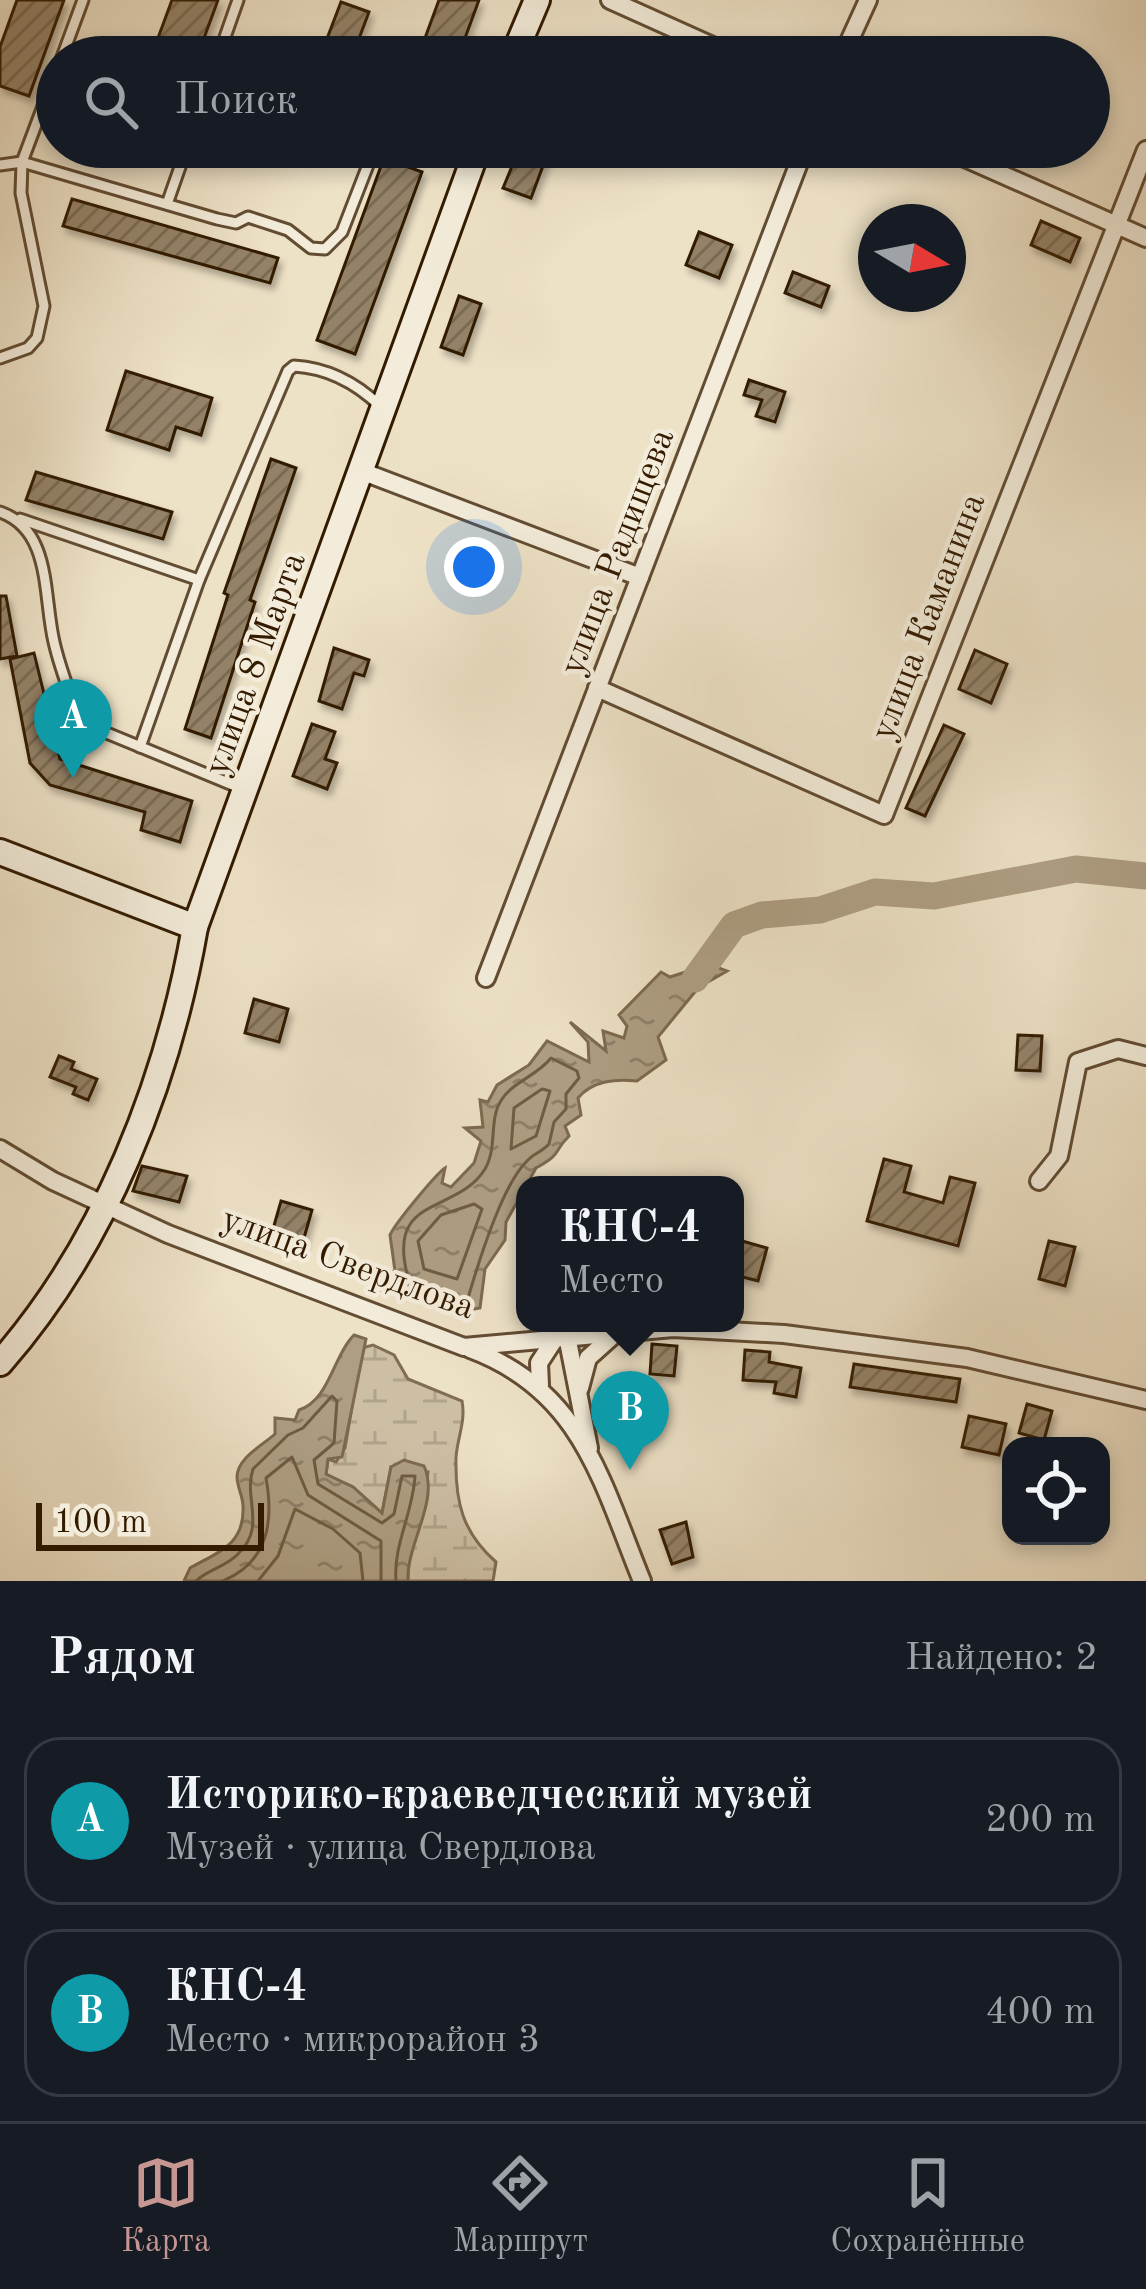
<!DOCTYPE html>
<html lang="ru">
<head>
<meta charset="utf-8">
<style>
	body { margin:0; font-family:"Old Standard TT",serif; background:#20242c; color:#f1f3f6 }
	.controls { position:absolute; right:36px; bottom:36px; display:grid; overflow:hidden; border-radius:24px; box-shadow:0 6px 18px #0003 }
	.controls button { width:108px; height:108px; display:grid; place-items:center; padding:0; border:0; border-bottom:3px solid #363941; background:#171b24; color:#f1f3f6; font:60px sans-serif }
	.compass { position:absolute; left:858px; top:204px; width:108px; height:108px; border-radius:50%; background:#171b24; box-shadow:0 6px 18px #0003; rotate:100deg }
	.scale { position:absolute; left:36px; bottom:30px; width:228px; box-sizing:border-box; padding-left:12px; border:6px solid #331b00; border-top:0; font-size:33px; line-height:42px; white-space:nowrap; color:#331b00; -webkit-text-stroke:9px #f3ecda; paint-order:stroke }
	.you { position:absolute; left:474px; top:567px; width:42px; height:42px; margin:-30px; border:9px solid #fff; border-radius:50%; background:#1a73e8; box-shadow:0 0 0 18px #1a73e833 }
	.badge { display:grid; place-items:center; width:78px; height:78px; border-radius:50%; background:#c59692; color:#fff; font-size:39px; font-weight:700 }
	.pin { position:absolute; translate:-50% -99px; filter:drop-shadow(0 3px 6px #0008) }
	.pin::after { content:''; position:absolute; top:63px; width:42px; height:36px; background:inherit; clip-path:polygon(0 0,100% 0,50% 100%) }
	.popup { position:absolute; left:516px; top:1176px; width:228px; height:156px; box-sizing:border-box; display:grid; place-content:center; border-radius:24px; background:#171b24; filter:drop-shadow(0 3px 9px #0005); font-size:39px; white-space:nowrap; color:#9ea1a6 }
	.popup b { font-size:45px; color:#f1f3f6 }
	.popup::after { content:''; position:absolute; left:50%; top:100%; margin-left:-24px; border:24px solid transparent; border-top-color:#171b24 }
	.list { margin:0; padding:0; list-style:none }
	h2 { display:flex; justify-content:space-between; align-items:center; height:156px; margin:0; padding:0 48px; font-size:51px }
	h2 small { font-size:39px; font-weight:400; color:#9ea1a6 }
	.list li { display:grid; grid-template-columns:78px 1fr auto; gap:36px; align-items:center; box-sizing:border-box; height:168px; margin:0 24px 24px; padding:0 24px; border:3px solid #363941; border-radius:36px }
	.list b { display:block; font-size:45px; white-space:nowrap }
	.list p { margin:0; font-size:39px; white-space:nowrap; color:#9ea1a6 }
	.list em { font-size:39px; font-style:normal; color:#9ea1a6 }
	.icon { flex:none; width:66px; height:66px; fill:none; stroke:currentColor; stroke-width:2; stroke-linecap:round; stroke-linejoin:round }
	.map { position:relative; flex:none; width:1146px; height:1581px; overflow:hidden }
	.search { position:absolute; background:#171b24; box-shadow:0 6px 18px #0003; left:36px; right:36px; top:36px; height:132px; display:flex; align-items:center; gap:30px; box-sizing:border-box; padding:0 42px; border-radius:66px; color:#9ea1a6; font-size:45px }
	.sheet { height:540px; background:#171b24 }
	nav { display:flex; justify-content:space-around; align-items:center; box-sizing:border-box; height:168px; border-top:3px solid #363941; background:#171b24; font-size:33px; color:#9ea1a6 }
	nav a { display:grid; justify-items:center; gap:6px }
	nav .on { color:#c59692 }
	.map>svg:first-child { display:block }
</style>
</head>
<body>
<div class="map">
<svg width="1146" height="1581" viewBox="0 0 1146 1581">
	<defs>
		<pattern id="wetland-marsh" width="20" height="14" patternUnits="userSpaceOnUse" patternTransform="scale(3)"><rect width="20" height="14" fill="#cdbfa4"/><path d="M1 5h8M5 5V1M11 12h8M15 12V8" fill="none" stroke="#b0a48b"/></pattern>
		<pattern id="water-ripples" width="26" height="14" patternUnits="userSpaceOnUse" patternTransform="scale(3)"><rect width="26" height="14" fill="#ae9e83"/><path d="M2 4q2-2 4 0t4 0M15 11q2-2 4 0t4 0" fill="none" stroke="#8e8069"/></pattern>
		<pattern id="building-hatch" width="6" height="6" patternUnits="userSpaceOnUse" patternTransform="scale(3)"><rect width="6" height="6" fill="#948267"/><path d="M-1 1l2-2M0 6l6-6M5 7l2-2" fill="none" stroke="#796a52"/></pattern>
		<filter id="shadow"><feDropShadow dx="3.5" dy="6" stdDeviation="3" flood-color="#0004"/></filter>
	</defs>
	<rect width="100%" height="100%" fill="#ede1c6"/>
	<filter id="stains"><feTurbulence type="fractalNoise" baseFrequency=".00167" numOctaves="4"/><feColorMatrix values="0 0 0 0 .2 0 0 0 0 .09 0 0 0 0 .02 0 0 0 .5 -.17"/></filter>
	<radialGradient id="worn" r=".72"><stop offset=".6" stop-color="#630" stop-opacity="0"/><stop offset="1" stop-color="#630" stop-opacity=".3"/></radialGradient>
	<!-- wetland -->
	<path fill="url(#wetland-marsh)" stroke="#806d52" stroke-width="3" d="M373,1345l21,10 14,24 54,22c4,21 -5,37 -6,57 -1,45 7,75 40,104l-3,19h-85c-1,-36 16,-72 20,-109l-37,-5 -9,46 -29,-26 -27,-12 2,-16 8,3 9,-14 17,-100z"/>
	<!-- water -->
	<g fill="url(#water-ripples)" stroke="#7d6a4f" stroke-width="3">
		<path d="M716,951v16l11,4 -28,16 -41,50 8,23 -29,21c-21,-2 -44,-1 -59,17l3,17 -16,11 4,10c-18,18 -5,16 -33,32l-30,54 -1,18 -20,29 -5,39 -23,4 -46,-18 -40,-5 1,-14 23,-4 -5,-36c6,-13 47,-62 55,-67l-3,15 9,4 23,-24 7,-22 -16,-13 18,-1 -3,-27 8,2 9,-17 32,-20 18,-24 42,21 -1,-20 -18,-20 36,29 -3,-20 21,7 3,-12 -8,-11 42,-43 9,5 28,-9z"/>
		<path d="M354,1335l12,4 -24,118 -14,2 -2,15 27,13 29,26 9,-46 13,-7 20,6c16,35 -18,78 -16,115h-224l6,-13c28,-16 55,-23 53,-62 0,-9 -6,-20 -6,-29 0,-19 26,-32 38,-43v-16l20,2 4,-10c30,-9 34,-54 55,-75z"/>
	</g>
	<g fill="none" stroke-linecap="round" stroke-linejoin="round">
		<!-- shore -->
		<g stroke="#705c42" stroke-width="3">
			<path d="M551,1058l26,13 2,7 -13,16v15l-12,13 -5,22c-7,8 -15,9 -22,17 -25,24 -49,103 -59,137l-10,2 -49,-19c-26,-88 47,-65 76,-112 13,-22 3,-50 17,-70 11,-17 36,-24 49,-41z"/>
			<path d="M542,1089l8,2 -14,45 -25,13 3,-41z"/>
			<path d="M474,1204l8,5 -25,70 -33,-10 -6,-28 23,-26z"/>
			<path d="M196,1581c12,-12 30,-14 42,-27 29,-27 5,-56 15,-85l35,-34 15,-7 29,-32 5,5 -3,42 -20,17 4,24 64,39 12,-9 8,-38h13c-2,37 -22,69 -19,105"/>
			<path d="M223,1581c45,-19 51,-59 43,-103l26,-21 16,38 73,46v40"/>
			<path d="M258,1581l20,-25 17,-47 38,20 27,24 3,28"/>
		</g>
		<!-- river -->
		<path stroke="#ae9e83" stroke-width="27" d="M695,979l39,-54 28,-10 58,-5 55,-18 59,4 142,-27 70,7"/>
	</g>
	<!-- building -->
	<g fill="url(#building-hatch)" stroke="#331b00" stroke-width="3" filter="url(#shadow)">
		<path d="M17,0h47l-35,96 -29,-10v-39z"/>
		<path d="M172,0h46l-21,57h-46z"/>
		<path d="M439,0h40l-21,57h-40z"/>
		<path d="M341,2l28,10 -17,45h-32z"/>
		<path d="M520,147h30l-19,51 -28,-10z"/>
		<path d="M384,158l38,14 -67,182 -38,-14z"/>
		<path d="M72,199l206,59 -8,25 -207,-57z"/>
		<path d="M1041,221l39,17 -10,24 -39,-17z"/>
		<path d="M699,232l33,13 -13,33 -33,-13z"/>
		<path d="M793,272l36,14 -8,21 -36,-14z"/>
		<path d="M459,296l22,8 -18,51 -22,-8z"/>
		<path d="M126,371l86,27 -11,37 -25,-8 -7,23 -62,-20z"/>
		<path d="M749,380l36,12 -10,30 -19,-6 6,-16 -18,-5z"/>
		<path d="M271,459l25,9 -46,132 5,2 -44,136 -26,-9 43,-134 -4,-2z"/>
		<path d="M36,472l136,40 -9,27 -137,-39z"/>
		<path d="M0,596h6l11,60 -17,3z"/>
		<path d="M334,648l35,12 -5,16 -10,-3 -12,36 -23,-8z"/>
		<path d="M975,650l32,14 -16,39 -32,-14z"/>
		<path d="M34,653l26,106 132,42 -12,41 -39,-12 4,-18 -95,-27 -20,-22 -20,-104z"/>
		<path d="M312,724l23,8 -10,27 12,4 -10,26 -34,-13z"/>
		<path d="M944,725l20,9 -39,82 -19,-8z"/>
		<path d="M254,999l34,10 -9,33 -34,-9z"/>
		<path d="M1018,1035l24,1 -2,35 -24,-1z"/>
		<path d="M59,1056l15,6 -3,7 26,10 -9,21 -15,-6 3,-7 -26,-10z"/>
		<path d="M884,1159l27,7 -7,26 39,11 7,-26 25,6 -17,63 -91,-25z"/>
		<path d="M142,1166l45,10 -8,26 -46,-11z"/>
		<path d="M281,1201l31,9 -10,35 -31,-9z"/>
		<path d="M735,1239l32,9 -9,33 -23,-6z"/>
		<path d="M1049,1241l26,6 -10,39 -26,-7z"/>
		<path d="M652,1344l25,2 -3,30 -24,-2z"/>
		<path d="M745,1350l25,2 -1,10 32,6 -5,29 -22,-4 2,-11 -33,-2z"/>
		<path d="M854,1364l106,15 -4,23 -106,-15z"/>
		<path d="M1027,1404l25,7 -8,29 -25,-7z"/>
		<path d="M969,1416l37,8 -7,31 -37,-8z"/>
		<path d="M686,1522l7,35 -21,7 -12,-34z"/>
	</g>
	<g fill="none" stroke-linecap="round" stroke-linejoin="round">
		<defs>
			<g id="lane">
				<path d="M62,57l21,-57"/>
				<path d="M218,57l20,-57"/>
				<path d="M428,147l44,16"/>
				<path d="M0,165l22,-3 195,57 19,4 12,-6 40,13 23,18 14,1 17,-17 33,-85"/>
				<path d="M167,204l20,-57"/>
				<path d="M0,358l28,-10 9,-10 7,-32 -23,-113 1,-31 35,-93"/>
				<path d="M0,512c52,18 43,84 54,130 6,27 17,54 26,80l165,68"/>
				<path d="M20,519l179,61"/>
				<path d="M140,747l59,-167 89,-209 6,-5c35,2 62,17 86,40"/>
			</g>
			<g id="street">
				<path d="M610,0l127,57"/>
				<path d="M842,57l26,-57"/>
				<path d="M940,147l206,91"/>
				<path d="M361,471l279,106"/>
				<path d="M597,688l287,127 262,-665"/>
				<path d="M486,978l319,-831"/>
				<path d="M0,1149l53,32 115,53 296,113 209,-19 111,6 183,24 179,42"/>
				<path d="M1039,1181l20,-25 19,-94 40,-13 28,7"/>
				<path d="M567,1336l22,112"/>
				<path d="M470,1349c111,41 131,131 172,232"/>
				<path d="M540,1385l-1,-22 17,-26"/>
				<path d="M580,1388l8,-30 29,-26"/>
			</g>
			<g id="secondary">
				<path d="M513,57l24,-57"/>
				<path d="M0,852l195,75"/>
				<path d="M0,1363c105,-119 168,-281 195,-436l283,-780"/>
			</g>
		</defs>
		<!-- lane casing -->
		<use href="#lane" stroke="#624c32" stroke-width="15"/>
		<!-- street casing -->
		<use href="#street" stroke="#624c32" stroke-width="22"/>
		<!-- secondary casing -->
		<use href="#secondary" stroke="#331b00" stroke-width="30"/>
		<!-- lane -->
		<use href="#lane" stroke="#f3ecda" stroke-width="9"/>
		<!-- street -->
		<use href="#street" stroke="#f3ecda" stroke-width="16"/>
		<!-- secondary -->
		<use href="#secondary" stroke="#f3ecda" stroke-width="24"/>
	</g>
	<g text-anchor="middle" stroke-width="9" stroke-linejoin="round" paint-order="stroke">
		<!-- street labels -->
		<g font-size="36" fill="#331b00" stroke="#f3ecda">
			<text transform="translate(615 551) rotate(-69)" y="13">улица Радищева</text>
			<text transform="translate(926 616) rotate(-69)" y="13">улица Каманина</text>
			<text transform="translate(253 663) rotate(-70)" y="13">улица 8 Марта</text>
			<text transform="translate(349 1261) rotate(20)" y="13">улица Свердлова</text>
		</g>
	</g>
	<rect width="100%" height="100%" filter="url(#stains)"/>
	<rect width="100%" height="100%" fill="url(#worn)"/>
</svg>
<div class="controls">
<button><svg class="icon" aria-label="locate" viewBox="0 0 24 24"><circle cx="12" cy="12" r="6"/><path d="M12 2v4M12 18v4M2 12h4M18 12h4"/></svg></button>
</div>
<svg class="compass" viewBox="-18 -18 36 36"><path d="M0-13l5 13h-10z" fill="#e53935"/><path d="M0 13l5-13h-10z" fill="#9ea1a6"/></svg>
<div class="scale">100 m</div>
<div class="you"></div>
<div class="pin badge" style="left:73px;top:778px;background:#0f9aa8">A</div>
<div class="pin badge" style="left:630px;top:1470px;background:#0f9aa8">B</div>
<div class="popup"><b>КНС-4</b>Место</div>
<div class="search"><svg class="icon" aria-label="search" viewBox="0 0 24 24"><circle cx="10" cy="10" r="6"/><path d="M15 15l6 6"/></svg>Поиск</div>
</div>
<section class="sheet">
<h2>Рядом<small>Найдено: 2</small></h2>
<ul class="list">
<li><span class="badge" style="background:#0f9aa8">A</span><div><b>Историко-краеведческий музей</b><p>Музей · улица Свердлова</p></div><em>200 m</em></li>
<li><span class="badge" style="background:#0f9aa8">B</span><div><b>КНС-4</b><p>Место · микрорайон 3</p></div><em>400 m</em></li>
</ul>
</section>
<nav>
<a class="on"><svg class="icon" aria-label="map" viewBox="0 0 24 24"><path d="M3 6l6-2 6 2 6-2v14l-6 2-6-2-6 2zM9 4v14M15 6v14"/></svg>Карта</a>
<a><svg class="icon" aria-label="directions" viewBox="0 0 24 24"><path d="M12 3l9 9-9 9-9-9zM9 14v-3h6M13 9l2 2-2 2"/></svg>Маршрут</a>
<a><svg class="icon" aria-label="saved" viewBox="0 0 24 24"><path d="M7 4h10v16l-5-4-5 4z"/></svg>Сохранённые</a>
</nav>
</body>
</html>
